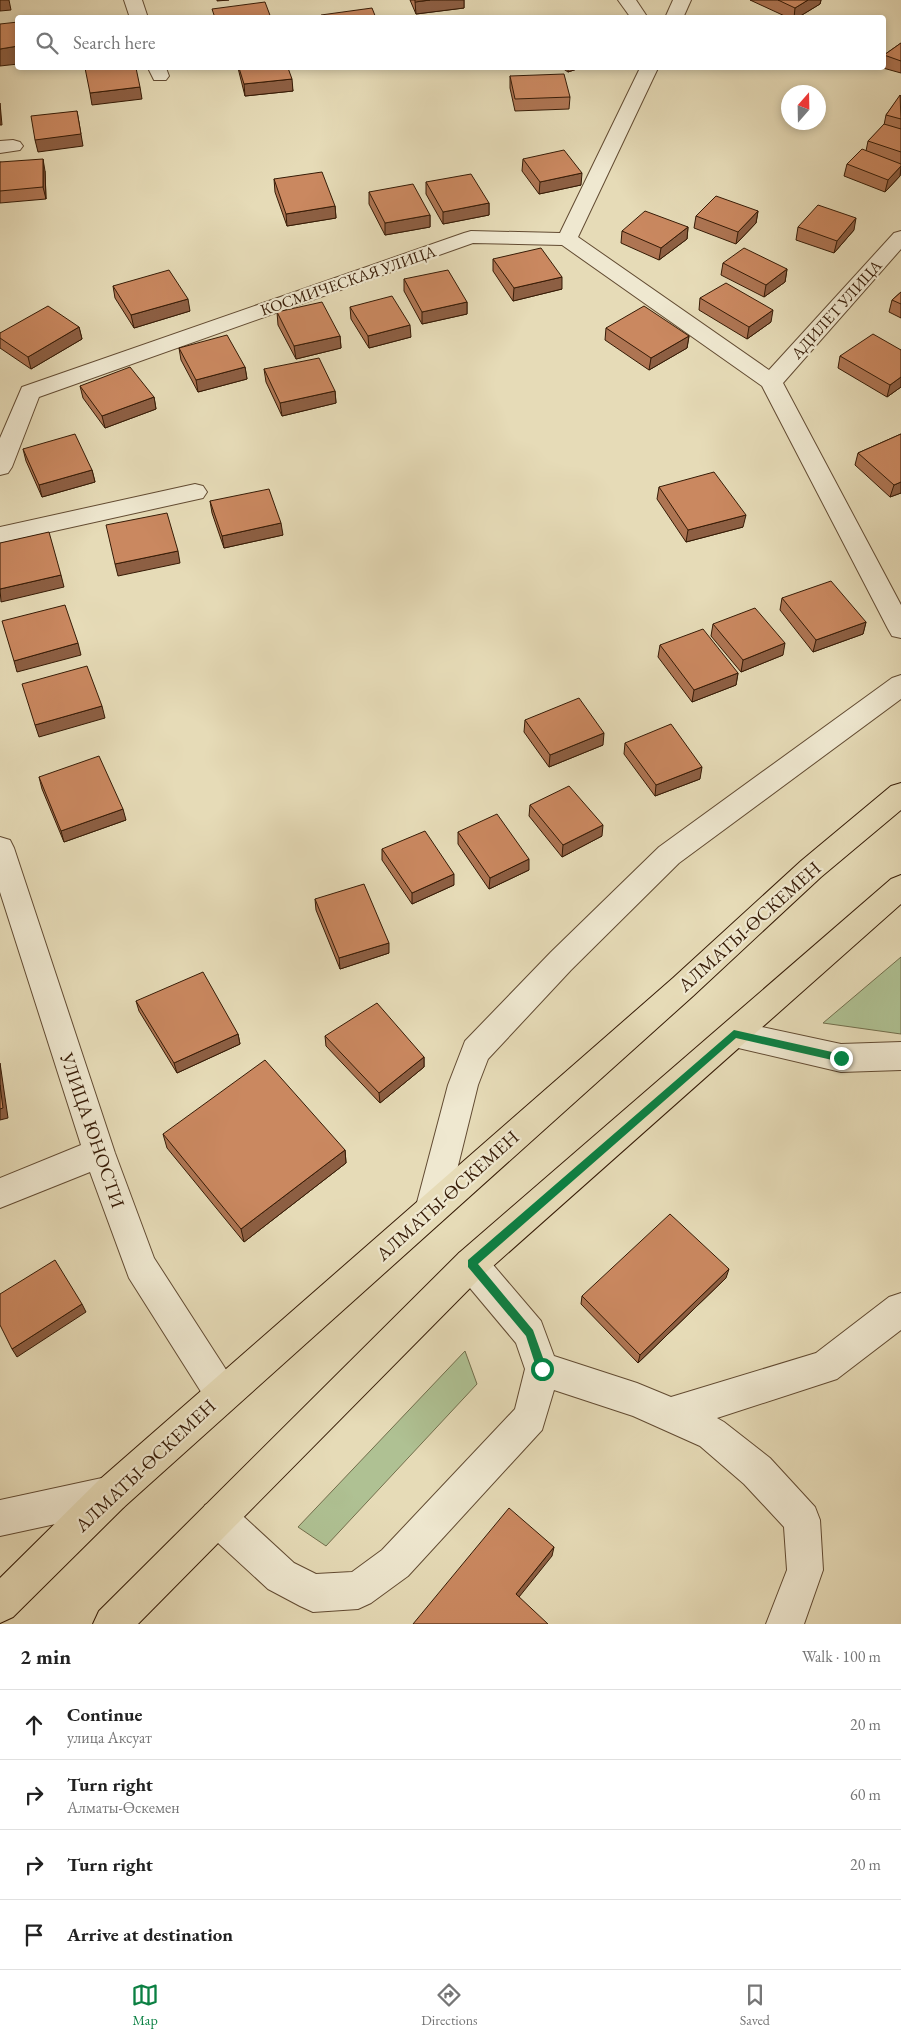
<!DOCTYPE html>
<html lang="en">
<head>
<meta charset="utf-8">
<style>
	body { margin:0; font-family:"EB Garamond",serif; background:#f6f6f6; color:#222 }
	.compass { position:absolute; left:781px; top:85px; width:45px; height:45px; border-radius:50%; background:#fff; box-shadow:0 2px 8px #0003; rotate:20deg }
	.stop { position:absolute; width:15px; height:15px; margin:-11px; border:4px solid #0b8043; border-radius:50%; background:#fff }
	.stop.end { background:#0b8043; border-color:#fff; box-shadow:0 1px 5px #0008 }
	.list { margin:0; padding:0; list-style:none }
	h2 { display:flex; justify-content:space-between; align-items:center; height:65px; margin:0; padding:0 20px; font-size:21px }
	h2 small { font-size:16px; font-weight:400; color:#767676 }
	.list li { display:grid; grid-template-columns:32px 1fr auto; gap:15px; align-items:center; box-sizing:border-box; height:70px; padding:0 20px; border-top:1px solid #e0e0e0 }
	.list b { display:block; font-size:19px; white-space:nowrap }
	.list p { margin:0; font-size:16px; white-space:nowrap; color:#767676 }
	.list em { font-size:16px; font-style:normal; color:#767676 }
	.icon { flex:none; width:28px; height:28px; fill:none; stroke:currentColor; stroke-width:2; stroke-linecap:round; stroke-linejoin:round }
	.map { position:relative; flex:none; width:901px; height:1624px; overflow:hidden }
	.search { position:absolute; background:#fff; box-shadow:0 2px 8px #0003; left:15px; right:15px; top:15px; height:55px; display:flex; align-items:center; gap:12px; box-sizing:border-box; padding:0 18px; border-radius:5px; color:#767676; font-size:19px }
	.sheet { height:345px; background:#fff }
	nav { display:flex; justify-content:space-around; align-items:center; box-sizing:border-box; height:70px; border-top:1px solid #e0e0e0; background:#fff; font-size:14px; color:#767676 }
	nav a { display:grid; justify-items:center; gap:2px }
	nav .on { color:#0b8043 }
	.map>svg:first-child { display:block }
</style>
</head>
<body>
<div class="map">
<svg width="901" height="1624" viewBox="0 0 901 1624">
	<rect width="100%" height="100%" fill="#e6dbb7"/>
	<filter id="stains"><feTurbulence type="fractalNoise" baseFrequency=".004" numOctaves="4"/><feColorMatrix values="0 0 0 0 .2 0 0 0 0 .09 0 0 0 0 .02 0 0 0 .5 -.17"/></filter>
	<radialGradient id="worn" r=".72"><stop offset=".6" stop-color="#630" stop-opacity="0"/><stop offset="1" stop-color="#630" stop-opacity=".3"/></radialGradient>
	<!-- green -->
	<g fill="#afc193" stroke="#726e4c">
		<path d="M901,957v77l-78,-11z"/>
		<path d="M465,1351l12,33 -151,162 -28,-19z"/>
	</g>
	<g fill="none" stroke-linecap="round" stroke-linejoin="round">
		<defs>
			<g id="minor">
				<path d="M124,0h18l6,18h-18z"/>
				<path d="M618,0h18l12,18h-17z"/>
				<path d="M673,0h18l-8,18h-18z"/>
				<path d="M148,68h18l3,8 -3,4h-12z"/>
				<path d="M640,68h18l-80,169 191,133 125,-137 7,-2v18l-118,134 118,222v33l-9,-2 -4,-7 -126,-243 -200,-141 -89,-2 -434,154 -27,70 -4,6 -8,2v-37l22,-51 442,-154 7,-2 89,2z"/>
				<path d="M13,140l7,2 3,4 -3,4 -20,3v-12z"/>
				<path d="M195,484l8,2 4,6 -4,6 -203,45v-16z"/>
				<path d="M901,675v24l-222,164 -108,107 -83,89 -10,26 -31,125 -5,11 -11,4 -11,-4 -5,-11 33,-125 17,-44 86,-89 108,-105 233,-169z"/>
				<path d="M0,837l10,3 4,8 101,305 39,105 80,124 5,12 -5,12 -12,5 -12,-5 -81,-128 -39,-106 -90,36v-30l81,-33 -81,-253z"/>
				<path d="M734,1021l107,23 60,-2v28l-60,2 -107,-25 -11,-4 -4,-9 4,-9z"/>
				<path d="M471,1248l12,5 58,68 13,35 83,27 34,14 145,-44 73,-56 12,-4v37l-64,49 -120,39 7,4 46,36 45,49 5,13 3,50 -19,54h-38l21,-54 -3,-43 -40,-43 -44,-38 -67,-30 -79,-26 -12,40 -134,146 -37,27 -13,6 -45,3 -13,-6 -32,-17 -63,-58 -5,-13 5,-13 13,-5 13,5 63,58 22,11 36,-2 30,-22 133,-141 10,-40 -9,-26 -57,-68 -5,-11 5,-11z"/>
				<path d="M111,1476l13,5 5,13 -5,13 -13,5 -111,24v-36z"/>
			</g>
			<g id="major">
				<path d="M901,783v27l-80,67 -128,119 -569,511 -111,110 -13,6v-45l98,-97 575,-503 128,-117 90,-75z"/>
				<path d="M901,875v29l-418,371 -345,349h-45l6,-13 360,-358 432,-374z"/>
			</g>
		</defs>
		<!-- minor casing -->
		<use href="#minor" stroke="#624b32" stroke-width="2"/>
		<!-- major casing -->
		<use href="#major" stroke="#361b06" stroke-width="2"/>
		<!-- minor -->
		<use href="#minor" fill="#efe8d0" fill-rule="evenodd"/>
		<!-- major -->
		<use href="#major" fill="#e6dbb7" fill-rule="evenodd"/>
	</g>
	<!-- wall -->
	<g fill="#ae7553" stroke="#361b06">
		<path d="M410,0h54v8l-48,6z"/>
		<path d="M750,0h71l-1,4 -23,14h-8z"/>
		<path d="M901,43v30l-18,-5 1,-13z"/>
		<path d="M238,68h50l5,23 -48,5z"/>
		<path d="M562,68h18l-12,4z"/>
		<path d="M510,76l60,21 -1,12 -54,2 -5,-23z"/>
		<path d="M901,95v76l-1,5 -15,16 -41,-16 3,-12 19,-13 2,-10 16,-16 2,-10z"/>
		<path d="M523,159l58,26 -42,9 -17,-23z"/>
		<path d="M0,162l45,9 1,28 -46,4z"/>
		<path d="M274,179l61,27 1,12 -49,8 -12,-34z"/>
		<path d="M426,182l63,21v12l-46,9 -17,-30z"/>
		<path d="M369,192l61,23v12l-45,8 -16,-31z"/>
		<path d="M758,211l-2,12 -20,21 -42,-16 2,-12z"/>
		<path d="M688,227l-1,12 -28,21 -38,-17 1,-12z"/>
		<path d="M798,227l56,3 -20,23 -38,-13z"/>
		<path d="M493,259l69,30 -49,12 -20,-30z"/>
		<path d="M723,263l64,6 -2,13 -21,15 -43,-22z"/>
		<path d="M404,279l63,23v12l-45,10 -18,-33z"/>
		<path d="M113,286l77,25 -56,17 -19,-30z"/>
		<path d="M901,292v26l-12,-6 3,-12z"/>
		<path d="M700,298l71,24 -24,17 -48,-29z"/>
		<path d="M350,307l61,30 -42,11 -18,-29z"/>
		<path d="M277,312l63,24 1,12 -45,11 -18,-34z"/>
		<path d="M79,327l3,12 -51,30 -31,-21v-15z"/>
		<path d="M606,328l83,8 -2,12 -38,22 -44,-30z"/>
		<path d="M179,348l66,19 2,12 -49,13 -17,-32z"/>
		<path d="M901,350v37l-14,10 -49,-29 2,-12z"/>
		<path d="M264,369l71,22 1,12 -54,13 -16,-34z"/>
		<path d="M80,386l74,11 2,12 -51,19 -22,-30z"/>
		<path d="M901,434v59l-11,4 -35,-32 3,-12z"/>
		<path d="M23,449l69,21 3,12 -53,15 -16,-36z"/>
		<path d="M659,487l84,40 -57,15 -29,-43z"/>
		<path d="M210,501l73,34 -59,13 -12,-35z"/>
		<path d="M782,598l84,24 -3,12 -50,18 -33,-42z"/>
		<path d="M713,624l70,31 -42,17 -30,-36z"/>
		<path d="M660,645l78,28 -2,12 -44,17 -34,-45z"/>
		<path d="M525,720l78,25 -54,22 -25,-35z"/>
		<path d="M625,743l75,36 -45,17 -31,-42z"/>
		<path d="M39,777l87,43 -62,22 -22,-53z"/>
		<path d="M530,805l72,31 -40,21 -33,-41z"/>
		<path d="M458,832l71,38 -40,19 -31,-45z"/>
		<path d="M382,849l72,36 -42,19 -30,-44z"/>
		<path d="M315,899l74,54 -49,16 -24,-59z"/>
		<path d="M136,1001l102,33 2,10 -63,29 -38,-62z"/>
		<path d="M325,1036l99,21v10l-44,36 -54,-57z"/>
		<path d="M163,1134l182,16 1,13 -102,79 -77,-94z"/>
		<path d="M726,1278l-88,85 -57,-59 1,-8z"/>
	</g>
	<!-- shaded-wall -->
	<g fill="#8d5f43" stroke="#361b06">
		<path d="M0,0h9l2,10 -11,1z"/>
		<path d="M217,0h12l-12,1z"/>
		<path d="M430,0h34v8l-48,6 -1,-12z"/>
		<path d="M808,0h13l-1,4 -23,14h-3l1,-10z"/>
		<path d="M18,46v18l-18,2v-17z"/>
		<path d="M568,68h12l-12,4z"/>
		<path d="M292,79l1,12 -48,5 -1,-12z"/>
		<path d="M140,87l2,12 -50,6 -2,-12z"/>
		<path d="M0,103l2,22h-2z"/>
		<path d="M77,111l6,35 -45,6 -3,-12z"/>
		<path d="M43,159l2,12 1,28 -3,-12z"/>
		<path d="M901,166l-1,10 -15,16 3,-12z"/>
		<path d="M582,173l-1,12 -42,9 1,-12z"/>
		<path d="M489,203v12l-46,9v-12z"/>
		<path d="M335,206l1,12 -49,8 -1,-12z"/>
		<path d="M758,211l-2,12 -20,21 2,-12z"/>
		<path d="M430,215v12l-45,8v-12z"/>
		<path d="M856,218l-2,12 -20,23 3,-12z"/>
		<path d="M688,227l-1,12 -28,21 2,-12z"/>
		<path d="M787,269l-2,13 -21,15 2,-12z"/>
		<path d="M562,277v12l-49,12 1,-13z"/>
		<path d="M188,299l2,12 -56,17 -3,-13z"/>
		<path d="M467,302v12l-45,10v-12z"/>
		<path d="M773,310l-2,12 -24,17 2,-12z"/>
		<path d="M410,325l1,12 -42,11 -1,-12z"/>
		<path d="M79,327l3,12 -51,30 -3,-12z"/>
		<path d="M340,336l1,12 -45,11 -2,-13z"/>
		<path d="M689,336l-2,12 -38,22 2,-12z"/>
		<path d="M245,367l2,12 -49,13 -2,-12z"/>
		<path d="M901,377v10l-14,10 3,-12z"/>
		<path d="M335,391l1,12 -54,13 -2,-13z"/>
		<path d="M154,397l2,12 -51,19 -3,-12z"/>
		<path d="M92,470l3,12 -53,15 -3,-12z"/>
		<path d="M901,482v11l-11,4 4,-12z"/>
		<path d="M746,515l-3,12 -57,15 2,-12z"/>
		<path d="M281,523l2,12 -59,13 -2,-12z"/>
		<path d="M178,551l2,12 -62,13 -3,-12z"/>
		<path d="M61,575l3,12 -63,15 -1,-13z"/>
		<path d="M866,622l-3,12 -50,18 3,-12z"/>
		<path d="M78,643l3,12 -64,17 -3,-11z"/>
		<path d="M785,643l-2,12 -42,17 2,-12z"/>
		<path d="M738,673l-2,12 -44,17 2,-12z"/>
		<path d="M102,706l3,12 -66,19 -4,-12z"/>
		<path d="M604,733l-1,12 -54,22 1,-12z"/>
		<path d="M702,767l-2,12 -45,17 1,-11z"/>
		<path d="M123,809l3,11 -62,22 -3,-11z"/>
		<path d="M603,825l-1,11 -40,21 1,-12z"/>
		<path d="M529,859v11l-40,19 1,-11z"/>
		<path d="M454,874v11l-42,19v-11z"/>
		<path d="M389,943v10l-49,16 -1,-11z"/>
		<path d="M238,1034l2,10 -63,29 -3,-10z"/>
		<path d="M424,1057v10l-44,36 -1,-10z"/>
		<path d="M0,1063l8,55 -8,2z"/>
		<path d="M345,1150l1,13 -102,79 -3,-13z"/>
		<path d="M729,1269l-3,9 -88,85 2,-8z"/>
		<path d="M82,1304l4,8 -69,45 -5,-8z"/>
		<path d="M554,1547l-2,9 -37,46 1,-8z"/>
	</g>
	<!-- building -->
	<g fill="#ca8860" stroke="#361b06">
		<path d="M415,0h15l-15,2z"/>
		<path d="M778,0h30l-13,8z"/>
		<path d="M265,2l6,16h-56l-3,-9z"/>
		<path d="M372,8l4,10h-54l-1,-3z"/>
		<path d="M18,22v24l-18,3v-25z"/>
		<path d="M901,43v18l-17,-6z"/>
		<path d="M85,68h51l4,19 -50,6z"/>
		<path d="M239,68h49l4,11 -48,5z"/>
		<path d="M564,74l6,23 -55,2 -5,-23z"/>
		<path d="M900,95l1,24 -15,-4z"/>
		<path d="M77,111l4,23 -46,6 -4,-24z"/>
		<path d="M884,124l17,5v23l-33,-11z"/>
		<path d="M862,149l39,15v2l-13,14 -41,-16z"/>
		<path d="M564,150l18,23 -42,9 -17,-23z"/>
		<path d="M43,159v28l-43,4v-29z"/>
		<path d="M322,172l13,34 -49,8 -12,-35z"/>
		<path d="M471,174l18,29 -46,9 -17,-30z"/>
		<path d="M413,184l17,31 -45,8 -16,-31z"/>
		<path d="M716,196l42,15 -20,21 -42,-16z"/>
		<path d="M818,205l38,13 -19,23 -39,-14z"/>
		<path d="M645,211l43,16 -27,21 -39,-17z"/>
		<path d="M541,248l21,29 -48,11 -21,-29z"/>
		<path d="M744,248l43,21 -21,16 -43,-22z"/>
		<path d="M169,270l19,29 -57,16 -18,-29z"/>
		<path d="M448,270l19,32 -45,10 -18,-33z"/>
		<path d="M726,283l47,27 -24,17 -49,-29z"/>
		<path d="M901,292v12l-9,-4z"/>
		<path d="M392,296l18,29 -42,11 -18,-29z"/>
		<path d="M322,302l18,34 -46,10 -17,-34z"/>
		<path d="M48,306l31,21 -51,30 -28,-19v-5z"/>
		<path d="M644,306l45,30 -38,22 -45,-30z"/>
		<path d="M873,334l28,16v27l-11,8 -50,-29z"/>
		<path d="M227,335l18,32 -49,13 -17,-32z"/>
		<path d="M319,358l16,33 -55,12 -16,-34z"/>
		<path d="M130,367l24,30 -52,19 -22,-30z"/>
		<path d="M75,434l17,36 -53,15 -16,-36z"/>
		<path d="M901,434v48l-7,3 -36,-32z"/>
		<path d="M714,472l32,43 -58,15 -29,-43z"/>
		<path d="M269,489l12,34 -59,13 -12,-35z"/>
		<path d="M167,513l11,38 -63,13 -9,-39z"/>
		<path d="M49,532l12,43 -61,14v-46z"/>
		<path d="M831,581l35,41 -50,18 -34,-42z"/>
		<path d="M65,605l13,38 -64,18 -12,-40z"/>
		<path d="M755,608l30,35 -42,17 -30,-36z"/>
		<path d="M703,629l35,44 -44,17 -34,-45z"/>
		<path d="M87,666l15,40 -67,19 -13,-41z"/>
		<path d="M579,698l25,35 -54,22 -25,-35z"/>
		<path d="M671,724l31,43 -46,18 -31,-42z"/>
		<path d="M99,756l24,53 -62,22 -22,-54z"/>
		<path d="M569,786l34,39 -40,20 -33,-40z"/>
		<path d="M497,814l32,45 -39,19 -32,-46z"/>
		<path d="M425,831l29,43 -42,19 -30,-44z"/>
		<path d="M364,884l25,59 -50,15 -24,-59z"/>
		<path d="M203,972l35,62 -64,29 -38,-62z"/>
		<path d="M377,1003l47,54 -45,36 -54,-57z"/>
		<path d="M265,1060l80,90 -104,79 -78,-95z"/>
		<path d="M0,1085l3,23 -3,1z"/>
		<path d="M670,1214l59,55 -89,86 -58,-59z"/>
		<path d="M55,1260l27,44 -70,45 -12,-24v-31z"/>
		<path d="M509,1508l45,39 -38,47 32,30h-135z"/>
	</g>
	<!-- route -->
	<path fill="#0b8043" d="M734,1030l107,24 4,4 -4,4 -105,-24 -258,226 55,66 14,39 -5,5 -4,-1 -12,-37 -58,-69v-7z"/>
	<g text-anchor="middle" stroke-width="4.5" stroke-linejoin="round" paint-order="stroke">
		<!-- far-street labels -->
		<g font-size="16" fill="#361b06" stroke="#efe8d0">
			<text transform="translate(348 280) rotate(-19)" y="6">КОСМИЧЕСКАЯ УЛИЦА</text>
			<text transform="translate(836 309) rotate(-48)" y="6">АДИЛЕТ УЛИЦА</text>
		</g>
		<!-- street labels -->
		<g font-size="19" fill="#361b06" stroke="#efe8d0">
			<text transform="translate(749 926) rotate(-42)" y="7">АЛМАТЫ-ӨСКЕМЕН</text>
			<text transform="translate(93 1130) rotate(71)" y="7">УЛИЦА ЮНОСТИ</text>
			<text transform="translate(447 1195) rotate(-42)" y="7">АЛМАТЫ-ӨСКЕМЕН</text>
			<text transform="translate(145 1465) rotate(-43)" y="7">АЛМАТЫ-ӨСКЕМЕН</text>
		</g>
	</g>
	<rect width="100%" height="100%" filter="url(#stains)"/>
	<rect width="100%" height="100%" fill="url(#worn)"/>
</svg>
<svg class="compass" viewBox="-18 -18 36 36"><path d="M0-13l5 13h-10z" fill="#e53935"/><path d="M0 13l5-13h-10z" fill="#767676"/></svg>
<div class="stop" style="left:542px;top:1369px"></div>
<div class="stop end" style="left:841px;top:1058px"></div>
<div class="search"><svg class="icon" aria-label="search" viewBox="0 0 24 24"><circle cx="10" cy="10" r="6"/><path d="M15 15l6 6"/></svg>Search here</div>
</div>
<section class="sheet">
<h2>2 min<small>Walk · 100 m</small></h2>
<ul class="list">
<li><svg class="icon" aria-label="ahead" viewBox="0 0 24 24"><path d="M12 20V5M6 11l6-6 6 6"/></svg><div><b>Continue</b><p>улица Аксуат</p></div><em>20 m</em></li>
<li><svg class="icon" aria-label="right" viewBox="0 0 24 24"><path d="M7 20v-9h11M14 6l5 5-5 5"/></svg><div><b>Turn right</b><p>Алматы-Өскемен</p></div><em>60 m</em></li>
<li><svg class="icon" aria-label="right" viewBox="0 0 24 24"><path d="M7 20v-9h11M14 6l5 5-5 5"/></svg><div><b>Turn right</b></div><em>20 m</em></li>
<li><svg class="icon" aria-label="arrive" viewBox="0 0 24 24"><path d="M6 21V4h12l-3 4 3 4H6"/></svg><div><b>Arrive at destination</b></div></li>
</ul>
</section>
<nav>
<a class="on"><svg class="icon" aria-label="map" viewBox="0 0 24 24"><path d="M3 6l6-2 6 2 6-2v14l-6 2-6-2-6 2zM9 4v14M15 6v14"/></svg>Map</a>
<a><svg class="icon" aria-label="directions" viewBox="0 0 24 24"><path d="M12 3l9 9-9 9-9-9zM9 14v-3h6M13 9l2 2-2 2"/></svg>Directions</a>
<a><svg class="icon" aria-label="saved" viewBox="0 0 24 24"><path d="M7 4h10v16l-5-4-5 4z"/></svg>Saved</a>
</nav>
</body>
</html>
